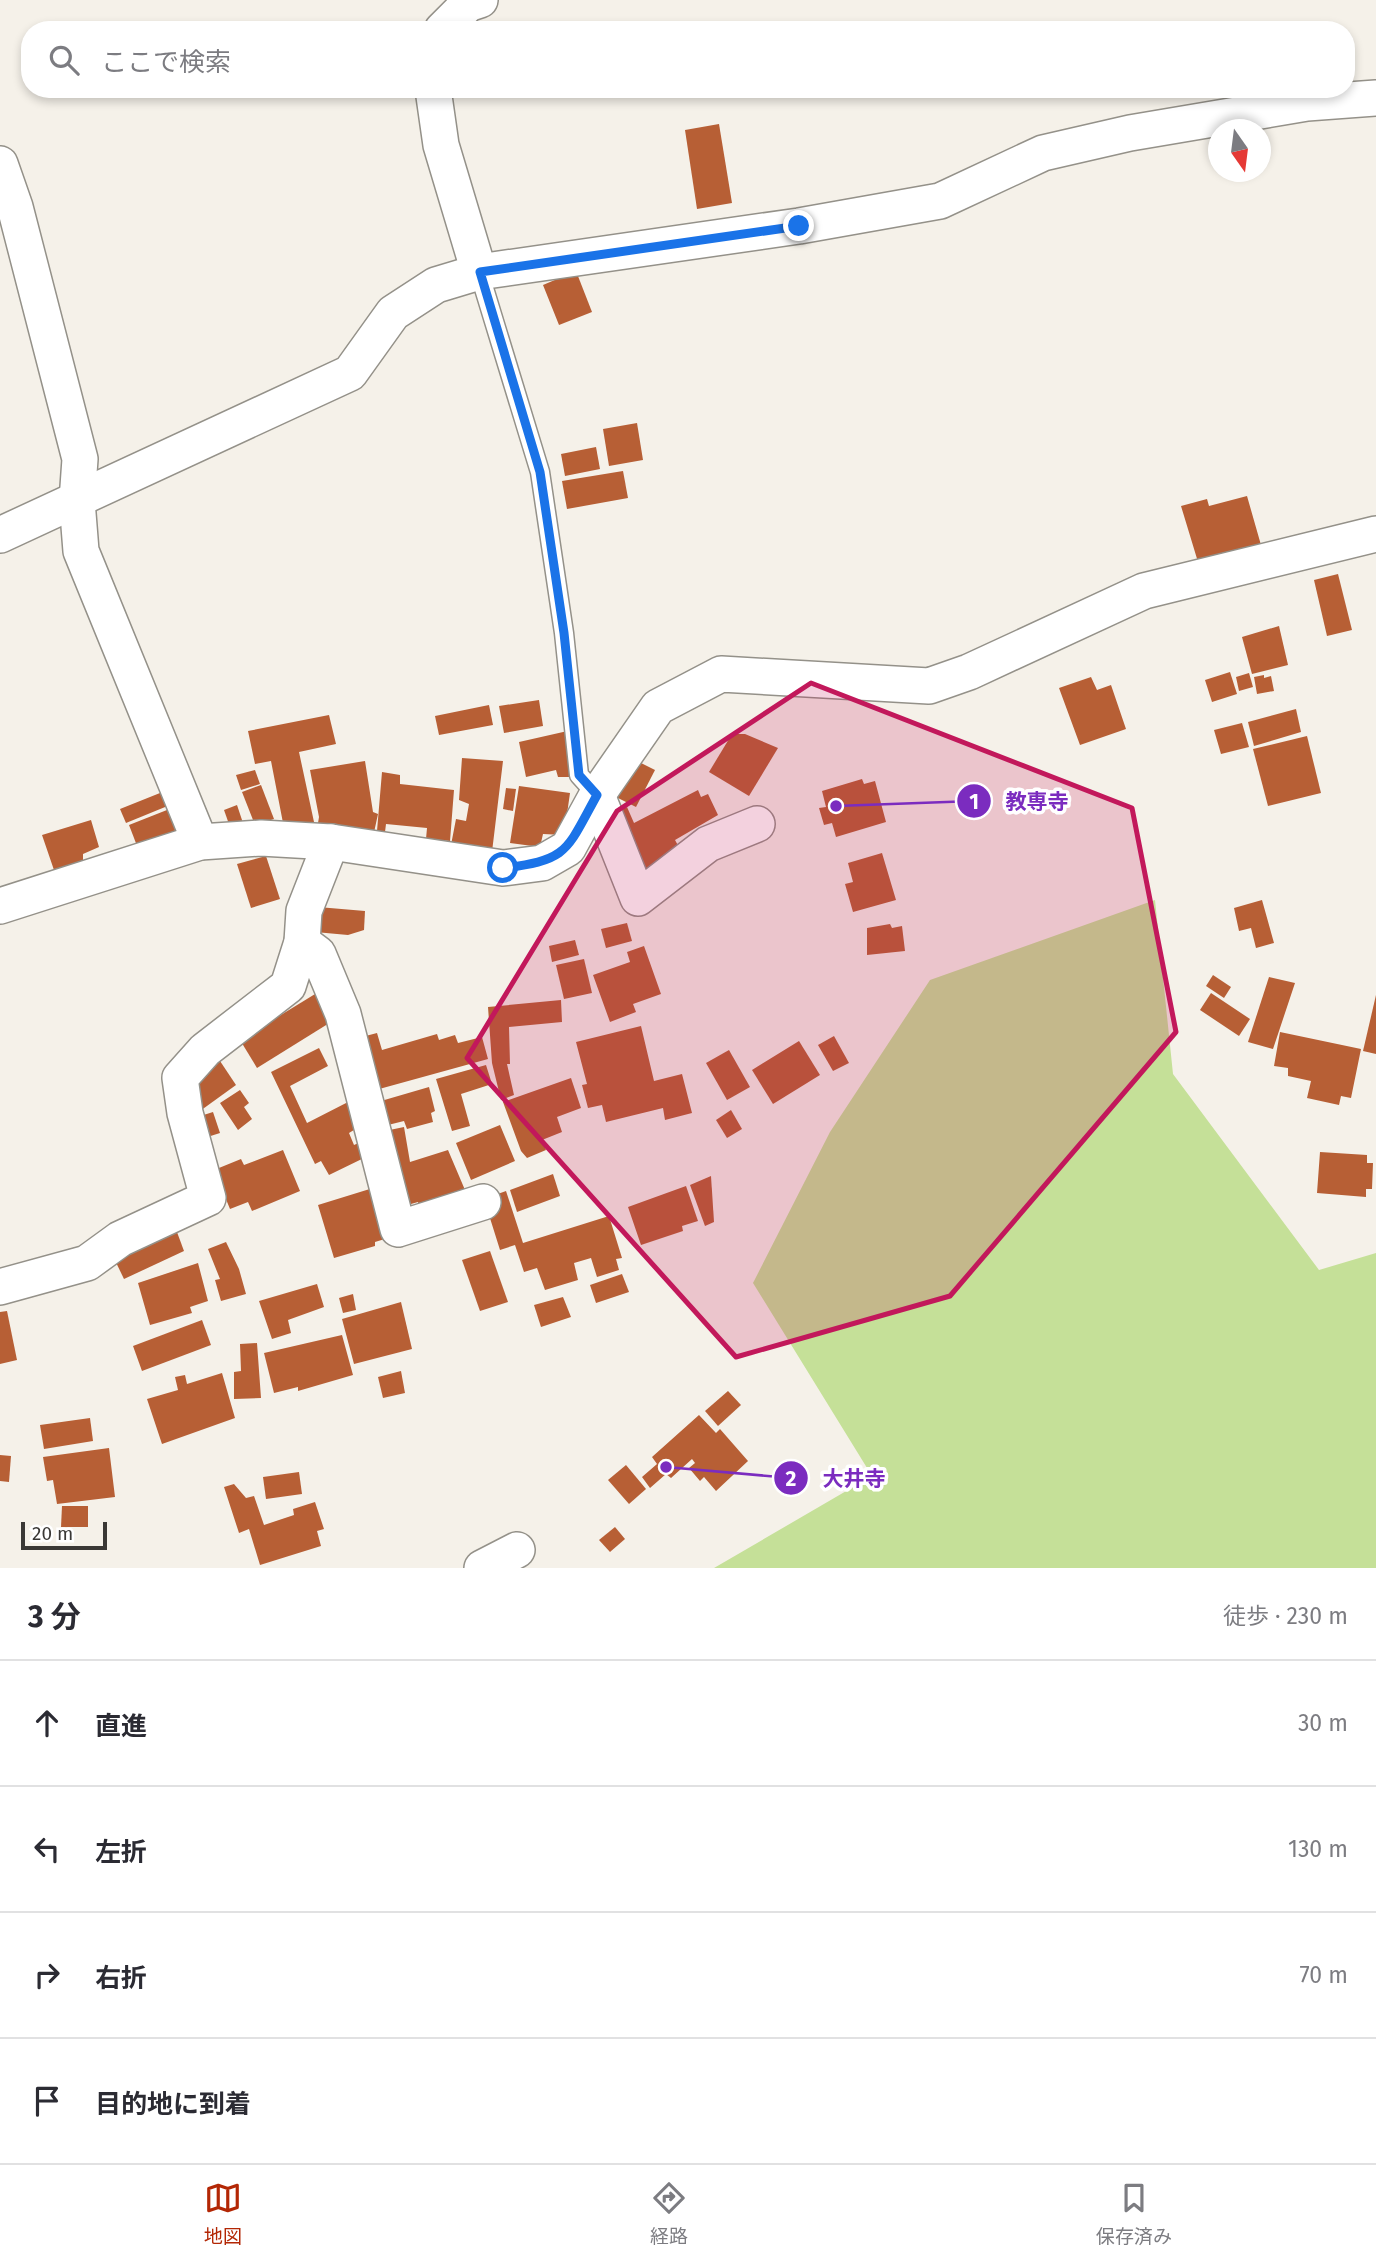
<!DOCTYPE html>
<html lang="ja">
<head>
<meta charset="utf-8">
<style>
	body { margin:0; font-family:"Fira Sans","Noto Sans JP",sans-serif; background:#f7f7f7; color:#2b2b33 }
	.compass { position:absolute; left:1208px; top:119px; width:63px; height:63px; border-radius:50%; background:#fff; box-shadow:0 4px 10px #0003; rotate:166deg }
	.scale { position:absolute; left:21px; bottom:18px; width:86px; box-sizing:border-box; padding-left:7px; border:4px solid #3a3835; border-top:0; font-size:19px; line-height:24px; white-space:nowrap; color:#3a3835; -webkit-text-stroke:5px #fff; paint-order:stroke }
	.stop { position:absolute; width:21px; height:21px; margin:-16px; border:5px solid #1a73e8; border-radius:50%; background:#fff }
	.stop.end { background:#1a73e8; border-color:#fff; box-shadow:0 2px 7px #0008 }
	.list { margin:0; padding:0; list-style:none }
	h2 { display:flex; justify-content:space-between; align-items:center; height:91px; margin:0; padding:0 28px; font-size:30px }
	h2 small { font-size:23px; font-weight:400; color:#7c7c81 }
	.list li { display:grid; grid-template-columns:46px 1fr auto; gap:21px; align-items:center; box-sizing:border-box; height:126px; padding:0 28px; border-top:2px solid #e1e1e2 }
	.list b { display:block; font-size:26px; white-space:nowrap }
	.list em { font-size:23px; font-style:normal; color:#7c7c81 }
	.icon { flex:none; width:38px; height:38px; fill:none; stroke:currentColor; stroke-width:2; stroke-linecap:round; stroke-linejoin:round }
	.map { position:relative; flex:none; width:1376px; height:1568px; overflow:hidden }
	.search { position:absolute; background:#fff; box-shadow:0 4px 10px #0003; left:21px; right:21px; top:21px; height:77px; display:flex; align-items:center; gap:18px; box-sizing:border-box; padding:0 24px; border-radius:28px; color:#7c7c81; font-size:26px }
	.sheet { height:595px; background:#fff }
	nav { display:flex; justify-content:space-around; align-items:center; box-sizing:border-box; height:98px; border-top:2px solid #e1e1e2; background:#fff; font-size:19px; color:#7c7c81 }
	nav a { display:grid; justify-items:center; gap:4px }
	nav .on { color:#b32705 }
	.map>svg:first-child { display:block }
</style>
</head>
<body>
<div class="map">
<svg width="1376" height="1568" viewBox="0 0 1376 1568">
	<rect width="100%" height="100%" fill="#f5f1e9"/>
	<!-- green -->
	<path fill="#c5e098" d="M1155,900l18,174 146,196 57,-17v315h-662l158,-92 -119,-193 77,-151 100,-152z"/>
	<!-- building -->
	<g fill="#b75f35">
		<path d="M719,124l13,79 -35,6 -12,-79z"/>
		<path d="M576,271l16,41 -33,13 -16,-40z"/>
		<path d="M637,423l6,37 -34,6 -6,-37z"/>
		<path d="M596,447l4,22 -35,7 -4,-22z"/>
		<path d="M623,471l5,27 -61,11 -5,-28z"/>
		<path d="M1247,496l14,49 -63,17 -17,-56 26,-7 2,7z"/>
		<path d="M1338,574l14,56 -25,6 -13,-56z"/>
		<path d="M1279,626l9,39 -36,9 -10,-37z"/>
		<path d="M1230,672l7,22 -25,8 -7,-22z"/>
		<path d="M1249,673l4,14 -14,4 -3,-14z"/>
		<path d="M1264,675v3l7,-2 3,15 -17,3 -3,-17z"/>
		<path d="M1091,677l6,13 14,-5 15,44 -46,16 -21,-57z"/>
		<path d="M539,700l4,26 -39,7 -5,-27z"/>
		<path d="M489,705l4,20 -54,10 -4,-19z"/>
		<path d="M1296,709l5,23 -47,14 -6,-24z"/>
		<path d="M329,715l7,29 -37,8 15,70 -30,6 -13,-67 -16,3 -7,-33z"/>
		<path d="M1242,723l7,24 -28,7 -7,-24z"/>
		<path d="M572,730l5,47h-19l-2,-7 -30,7 -7,-35z"/>
		<path d="M732,734h13l33,14 -29,48 -40,-24z"/>
		<path d="M1307,736l14,57 -53,13 -15,-57z"/>
		<path d="M462,758l41,3 -11,91 -41,-7 5,-26 10,2 3,-17 -10,-4z"/>
		<path d="M631,758l24,12 -19,37 -24,-12z"/>
		<path d="M365,761l8,51 5,2 -5,23 -56,-8 2,-12 -9,-47z"/>
		<path d="M255,770l5,14 -19,6 -5,-15z"/>
		<path d="M382,772l18,3v9l54,6 -4,51 -24,-2 1,-11 -41,-4 -1,8 -8,-1z"/>
		<path d="M862,779l2,5 11,-3 11,41 -50,15 -4,-14 -8,2 -5,-17 7,-1 -4,-16z"/>
		<path d="M261,785l13,34 -19,6 -13,-33z"/>
		<path d="M519,786l51,7 -6,42 -21,-1 -3,13 -30,-4z"/>
		<path d="M506,788l10,1 -3,22 -10,-2z"/>
		<path d="M698,790l3,7 7,-3 10,21 -43,25 6,11 -42,30 -31,-77 10,-4 4,9 5,-2 7,16z"/>
		<path d="M165,791l5,14 -44,18 -6,-14z"/>
		<path d="M237,805l6,18 -13,4 -6,-17z"/>
		<path d="M172,808l10,27 -43,16 -10,-26z"/>
		<path d="M91,820l8,27 -16,7v10l-28,9 -13,-38z"/>
		<path d="M882,853l14,47 -43,12 -8,-28 8,-2 -5,-19z"/>
		<path d="M266,856l14,43 -29,9 -14,-44z"/>
		<path d="M1262,900l12,43 -18,5 -5,-20 -12,3 -5,-23z"/>
		<path d="M318,907l47,4 -1,19 -16,5 -33,-3z"/>
		<path d="M627,923l5,18 -26,7 -5,-19z"/>
		<path d="M890,924l2,4 10,-2 3,25 -38,4v-27z"/>
		<path d="M575,940l4,15 -27,7 -3,-16z"/>
		<path d="M644,946l17,48 -28,10 3,8 -26,10 -17,-47 37,-13 -3,-10z"/>
		<path d="M584,959l8,34 -28,6 -8,-34z"/>
		<path d="M1213,975l18,12 -7,11 -18,-12z"/>
		<path d="M1269,977l26,6 -22,66 -25,-7z"/>
		<path d="M320,991l11,31 -74,46 -17,-28z"/>
		<path d="M1211,993l39,26 -11,17 -39,-26z"/>
		<path d="M1376,995v59l-13,-3z"/>
		<path d="M561,1000l1,22 -53,5 1,37h-3l7,31 -13,5 -9,-37 -4,-56z"/>
		<path d="M641,1026l13,55 28,-7 10,39 -27,7 -2,-12 -57,14 -4,-17 -14,3 -6,-23 5,-1 -11,-42z"/>
		<path d="M1280,1032l81,17 -10,49 -10,-2 -2,9 -32,-7 4,-17 -23,-5v-8l-14,-2z"/>
		<path d="M377,1033l5,17 55,-16 2,6 16,-5 3,8 24,-6 6,22 -116,32 -14,-53z"/>
		<path d="M834,1036l15,27 -16,8 -15,-26z"/>
		<path d="M799,1041l21,34 -47,29 -21,-34z"/>
		<path d="M319,1048l9,18 -38,20 17,37 43,-22 12,24 -13,8 5,12 9,-4 5,15 -39,19 -8,-14 -6,3 -44,-92z"/>
		<path d="M729,1050l21,37 -23,13 -21,-37z"/>
		<path d="M216,1055l20,30 -36,26 -12,-17z"/>
		<path d="M486,1065l6,19 -31,10 9,32 -18,5 -16,-52z"/>
		<path d="M571,1078l10,30 -24,9 5,15 -20,8 4,10 -19,8 -6,-7 -18,-49z"/>
		<path d="M429,1087l6,24 -4,2 2,9 -26,7 -3,-8 -16,4 -7,-24z"/>
		<path d="M240,1090l9,13 -5,4 8,12 -14,11 -18,-27z"/>
		<path d="M731,1110l11,19 -15,9 -11,-18z"/>
		<path d="M213,1112l7,21 -22,7 -7,-21z"/>
		<path d="M500,1125l15,36 -44,19 -15,-37z"/>
		<path d="M404,1127l6,35 38,-12 17,40 -46,16 -1,-4 -21,6 -17,-76z"/>
		<path d="M283,1150l17,41 -48,20 -4,-9 -18,7 -16,-39 27,-11 3,6z"/>
		<path d="M1320,1152l47,3v8h6l-1,26h-6v8l-49,-4z"/>
		<path d="M553,1174l7,22 -43,16 -7,-22z"/>
		<path d="M711,1176l3,46 -9,4 -15,-41z"/>
		<path d="M686,1186l12,35 -16,5 1,5 -42,14 -13,-38z"/>
		<path d="M373,1188l15,50 -13,4v4l-41,12 -16,-53z"/>
		<path d="M506,1191l17,52 86,-27 13,42 -6,1 3,11 -22,7 -6,-19 -17,5 4,17 -33,10 -8,-22 -13,4 -9,-27 -15,5 -16,-51z"/>
		<path d="M174,1224l10,27 -60,28 -14,-29z"/>
		<path d="M226,1242l13,27 7,25 -25,7 -6,-21 5,-1 -12,-30z"/>
		<path d="M490,1251l18,51 -28,9 -18,-51z"/>
		<path d="M198,1263l10,38 -18,6 2,6 -42,12 -12,-42z"/>
		<path d="M622,1274l7,18 -33,11 -6,-18z"/>
		<path d="M317,1284l7,23 -36,13 3,13 -19,6 -13,-38z"/>
		<path d="M353,1294l3,16 -13,3 -4,-15z"/>
		<path d="M563,1297l8,20 -30,10 -7,-22z"/>
		<path d="M401,1302l11,47 -58,15 -12,-45z"/>
		<path d="M7,1311l10,49 -17,4v-52z"/>
		<path d="M202,1320l9,25 -69,26 -9,-25z"/>
		<path d="M342,1335l11,40 -55,16v-4l-24,6 -10,-40z"/>
		<path d="M257,1343l4,55 -27,1v-27l7,-1 -1,-27z"/>
		<path d="M401,1371l4,22 -22,5 -5,-21z"/>
		<path d="M222,1373l13,45 -73,26 -15,-45 31,-9 -3,-13 10,-2 2,9z"/>
		<path d="M728,1391l13,14 -23,21 -13,-15z"/>
		<path d="M699,1415l17,18 4,-4 28,32 -32,30 -12,-14 -4,4 -11,-13 6,-5 -3,-4 -21,19 -5,-4 -16,14 -8,-11 15,-13 -5,-7z"/>
		<path d="M90,1418l3,23 -49,8 -4,-24z"/>
		<path d="M109,1448l6,49 -58,7 -4,-24 -6,1 -4,-24z"/>
		<path d="M0,1455l11,1 -2,26 -9,-1z"/>
		<path d="M626,1465l20,24 -17,15 -21,-24z"/>
		<path d="M299,1472l3,22 -36,5 -3,-22z"/>
		<path d="M234,1484l12,14 8,-2 10,29 30,-10 -1,-6 22,-7 9,27 -7,2 4,15 -61,19 -11,-36 -10,4 -15,-46z"/>
		<path d="M62,1506h26v21h-27z"/>
		<path d="M615,1527l10,12 -15,13 -11,-12z"/>
	</g>
	<g fill="none" stroke-linecap="round" stroke-linejoin="round">
		<defs>
			<path id="service" d="M479,272l61,200 24,161 15,142 18,20"/>
			<g id="minor">
				<path d="M442,30l26,-26 12,-4"/>
				<path d="M433,89l8,56 38,127"/>
				<path d="M0,164l15,43 65,252 -3,42 4,50 119,291"/>
				<path d="M0,535l350,-162 43,-60 43,-28 43,-13 320,-46 141,-25 103,-48 87,-20 177,-30 69,-5"/>
				<path d="M597,795l41,103 70,-54 49,-20"/>
				<path d="M0,906l200,-64 61,-4 70,4 172,26 39,-5 26,-15 29,-53 61,-88 63,-33 208,12 40,-14 175,-81 232,-57"/>
				<path d="M302,942l16,12 25,60 55,215 85,-27"/>
				<path d="M0,1287l87,-24 33,-24 88,-41 -23,-85 -5,-35 25,-28 83,-64 14,-44 2,-31 27,-69"/>
				<path d="M482,1568l35,-18"/>
			</g>
		</defs>
		<!-- service casing -->
		<use href="#service" stroke="#949189" stroke-width="21"/>
		<!-- minor casing -->
		<use href="#minor" stroke="#949189" stroke-width="38"/>
		<!-- service -->
		<use href="#service" stroke="#fff" stroke-width="18"/>
		<!-- minor -->
		<use href="#minor" stroke="#fff" stroke-width="35"/>
	</g>
	<g fill="none" stroke-linecap="round" stroke-linejoin="round">
		<!-- route -->
		<path stroke="#1a73e8" stroke-width="9" d="M503,868c66,-8 63,-17 94,-73l-18,-20 -15,-142 -24,-161 -60,-200 319,-46"/>
	</g>
	<!-- marked area -->
	<path fill="#c2185b" fill-opacity="0.2" stroke="#c2185b" stroke-width="5" stroke-linejoin="round" d="M811,683l321,125 44,224 -226,264 -214,61 -269,-299 150,-247z"/>
	<!-- callouts -->
	<path fill="none" stroke="#7b2cbf" stroke-width="2.5" d="M836 806L974 801M666 1467L791 1478"/>
	<g fill="#7b2cbf" stroke="#fff" stroke-width="2.5">
		<circle cx="836" cy="806" r="7"/>
		<circle cx="666" cy="1467" r="7"/>
		<circle cx="974" cy="801" r="18"/>
		<circle cx="791" cy="1478" r="18"/>
	</g>
	<g font-size="21" text-anchor="middle" font-weight="bold" fill="#fff">
		<text x="974" y="809">1</text>
		<text x="791" y="1486">2</text>
	</g>
	<g font-size="21" text-anchor="middle" font-weight="bold" fill="#7b2cbf" stroke="#fff" stroke-width="7" stroke-linejoin="round" paint-order="stroke">
		<text x="1037" y="809">教専寺</text>
		<text x="854" y="1486">大井寺</text>
	</g>
</svg>
<svg class="compass" viewBox="-18 -18 36 36"><path d="M0-13l5 13h-10z" fill="#e53935"/><path d="M0 13l5-13h-10z" fill="#7c7c81"/></svg>
<div class="scale">20 m</div>
<div class="stop" style="left:503px;top:868px"></div>
<div class="stop end" style="left:799px;top:226px"></div>
<div class="search"><svg class="icon" aria-label="search" viewBox="0 0 24 24"><circle cx="10" cy="10" r="6"/><path d="M15 15l6 6"/></svg>ここで検索</div>
</div>
<section class="sheet">
<h2>3 分<small>徒歩 · 230 m</small></h2>
<ul class="list">
<li><svg class="icon" aria-label="ahead" viewBox="0 0 24 24"><path d="M12 20V5M6 11l6-6 6 6"/></svg><div><b>直進</b></div><em>30 m</em></li>
<li><svg class="icon" aria-label="left" viewBox="0 0 24 24"><path d="M17 20v-9H6M10 6l-5 5 5 5"/></svg><div><b>左折</b></div><em>130 m</em></li>
<li><svg class="icon" aria-label="right" viewBox="0 0 24 24"><path d="M7 20v-9h11M14 6l5 5-5 5"/></svg><div><b>右折</b></div><em>70 m</em></li>
<li><svg class="icon" aria-label="arrive" viewBox="0 0 24 24"><path d="M6 21V4h12l-3 4 3 4H6"/></svg><div><b>目的地に到着</b></div></li>
</ul>
</section>
<nav>
<a class="on"><svg class="icon" aria-label="map" viewBox="0 0 24 24"><path d="M3 6l6-2 6 2 6-2v14l-6 2-6-2-6 2zM9 4v14M15 6v14"/></svg>地図</a>
<a><svg class="icon" aria-label="directions" viewBox="0 0 24 24"><path d="M12 3l9 9-9 9-9-9zM9 14v-3h6M13 9l2 2-2 2"/></svg>経路</a>
<a><svg class="icon" aria-label="saved" viewBox="0 0 24 24"><path d="M7 4h10v16l-5-4-5 4z"/></svg>保存済み</a>
</nav>
</body>
</html>
